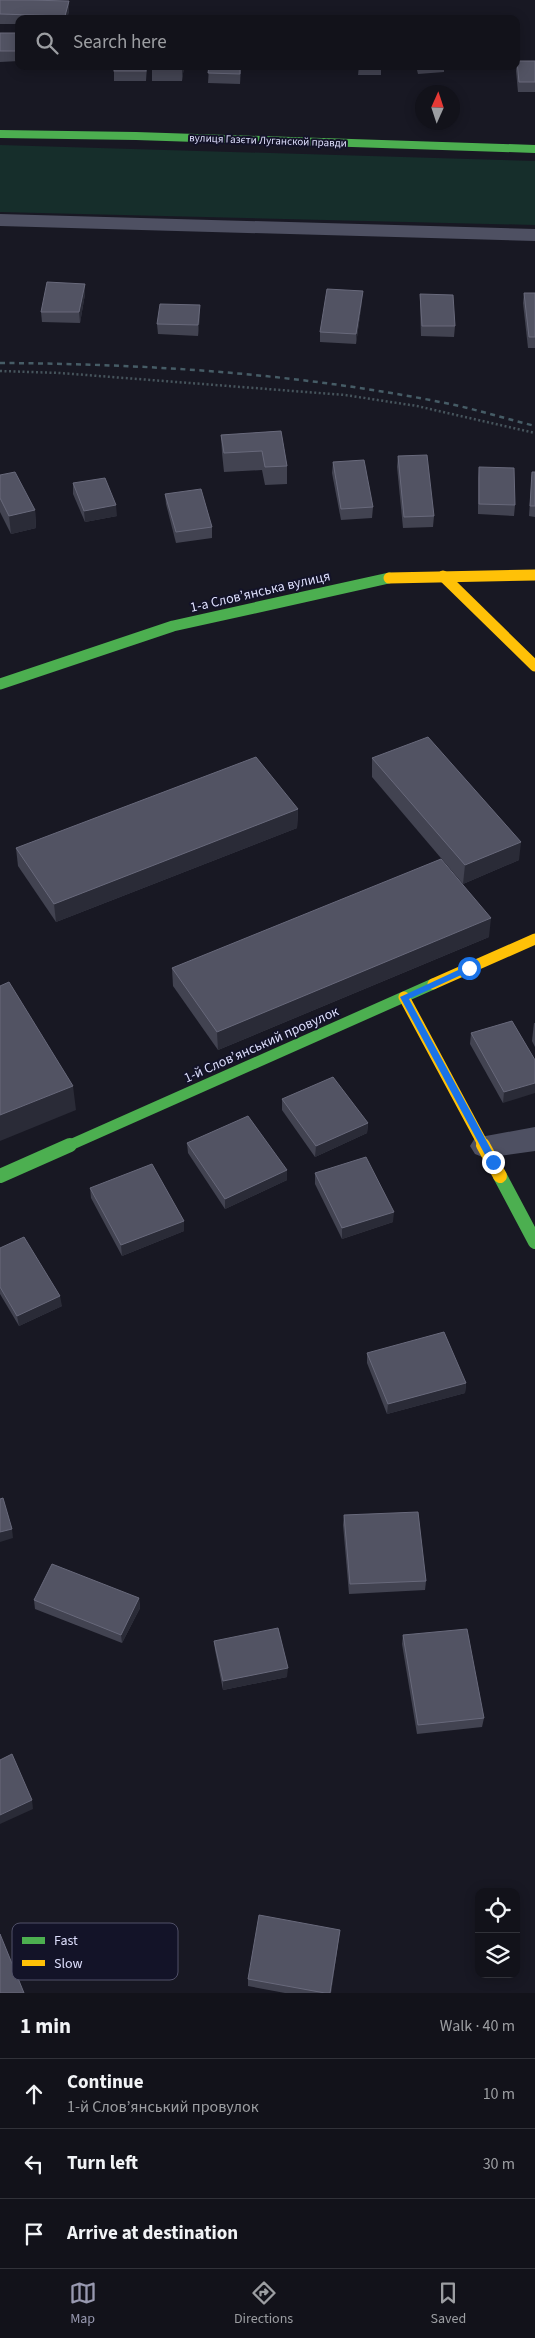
<!DOCTYPE html>
<html lang="en">
<head>
<meta charset="utf-8">
<style>
	body { margin:0; font-family:"Source Sans 3",sans-serif; background:#1f2027; color:#f1f3f6 }
	.controls { position:absolute; right:15px; bottom:15px; display:grid; overflow:hidden; border-radius:10px; box-shadow:0 2px 12px #0003 }
	.controls button { width:45px; height:45px; display:grid; place-items:center; padding:0; border:0; border-bottom:1px solid #313239; background:#12121a; color:#f1f3f6; font:25px sans-serif }
	.compass { position:absolute; left:415px; top:85px; width:45px; height:45px; border-radius:50%; background:#12121a; box-shadow:0 2px 12px #0003; rotate:3deg }
	.stop { position:absolute; width:15px; height:15px; margin:-11px; border:4px solid #1a73e8; border-radius:50%; background:#fff }
	.stop.end { background:#1a73e8; border-color:#fff; box-shadow:0 1px 5px #0008 }
	.list { margin:0; padding:0; list-style:none }
	h2 { display:flex; justify-content:space-between; align-items:center; height:65px; margin:0; padding:0 20px; font-size:21px }
	h2 small { font-size:16px; font-weight:400; color:#9c9ea2 }
	.list li { display:grid; grid-template-columns:32px 1fr auto; gap:15px; align-items:center; box-sizing:border-box; height:70px; padding:0 20px; border-top:1px solid #313239 }
	.list b { display:block; font-size:19px; white-space:nowrap }
	.list p { margin:0; font-size:16px; white-space:nowrap; color:#9c9ea2 }
	.list em { font-size:16px; font-style:normal; color:#9c9ea2 }
	.icon { flex:none; width:28px; height:28px; fill:none; stroke:currentColor; stroke-width:2; stroke-linecap:round; stroke-linejoin:round }
	.map { position:relative; flex:none; width:535px; height:1993px; overflow:hidden }
	.search { position:absolute; background:#12121a; box-shadow:0 2px 12px #0003; left:15px; right:15px; top:15px; height:55px; display:flex; align-items:center; gap:12px; box-sizing:border-box; padding:0 18px; border-radius:10px; color:#9c9ea2; font-size:19px }
	.sheet { height:275px; background:#12121a }
	nav { display:flex; justify-content:space-around; align-items:center; box-sizing:border-box; height:70px; border-top:1px solid #313239; background:#12121a; font-size:14px; color:#9c9ea2 }
	nav a { display:grid; justify-items:center; gap:2px }
	nav .on { color:#9899b0 }
	.map>svg:first-child { display:block }
</style>
</head>
<body>
<div class="map">
<svg width="535" height="1993" viewBox="0 0 535 1993">
	<rect width="100%" height="100%" fill="#181823"/>
	<!-- green -->
	<path fill="#162e2b" d="M0,145l535,16v64l-535,-13z"/>
	<g fill="none" stroke-linecap="round" stroke-linejoin="round">
		<!-- path -->
		<path stroke="#46545c" stroke-width="2.5" stroke-dasharray="2 2.5" stroke-linecap="butt" d="M0,371l60,2 285,22 72,11 118,27"/>
		<!-- street -->
		<g fill="#4e5062" fill-rule="evenodd">
			<path d="M0,214l535,15v12l-535,-15z"/>
			<path d="M535,1127v24l-50,7 -10,-4 -5,-8 5,-8z"/>
		</g>
		<!-- fast-far2 -->
		<path stroke="#4caf50" stroke-width="8" d="M0,134l136,2 399,13"/>
		<!-- fast-far1 -->
		<g stroke="#4caf50" stroke-width="11">
			<path d="M0,684l173,-58 216,-48"/>
			<path d="M68,1146l365,-162"/>
		</g>
		<!-- fast -->
		<g stroke="#4caf50" stroke-width="14">
			<path d="M0,1176l70,-31"/>
			<path d="M500,1176l35,66"/>
		</g>
		<!-- slow-far1 -->
		<g stroke="#ffc107" stroke-width="11">
			<path d="M443,576l92,90"/>
			<path d="M389,578l146,-3"/>
			<path d="M433,984l102,-45"/>
			<path d="M404,997l80,149"/>
		</g>
		<!-- slow -->
		<path stroke="#ffc107" stroke-width="14" d="M483,1145l17,31"/>
		<!-- rail -->
		<path stroke="#465c66" stroke-width="2.5" stroke-dasharray="5 4.5" stroke-linecap="butt" d="M0,363c147,1 295,10 440,39 32,6 63,16 95,24"/>
	</g>
	<!-- wall -->
	<g fill="#424351">
		<path d="M0,0l69,1v10l-2,8h-48v5h-19z"/>
		<path d="M0,33h19v28l-19,1z"/>
		<path d="M517,61h18v31h-17l-2,-21z"/>
		<path d="M114,66h33l-1,15h-32z"/>
		<path d="M152,66h32l-2,15h-30z"/>
		<path d="M209,66h32l-1,18 -32,-1z"/>
		<path d="M359,66h22v9h-23z"/>
		<path d="M416,66h28v6l-26,2z"/>
		<path d="M524,293h11v55h-7l-5,-45z"/>
		<path d="M85,294l-5,29 -38,-1 -1,-10z"/>
		<path d="M420,294l35,32 -1,11 -33,-1 -1,-31z"/>
		<path d="M362,301l-6,43 -36,-2v-10z"/>
		<path d="M200,305v10l-2,21 -40,-2 -1,-10z"/>
		<path d="M281,431l6,35v18l-22,1 -3,-15 -38,2 -2,-19 -1,-18z"/>
		<path d="M398,456l36,60 -1,11 -30,1 -6,-61z"/>
		<path d="M333,462l40,45 -1,11 -31,2 -9,-47z"/>
		<path d="M479,467l36,38 -1,11 -36,-2v-36z"/>
		<path d="M532,472h3v45l-6,-1z"/>
		<path d="M0,475l35,35 1,18 -25,6 -11,-22z"/>
		<path d="M73,483l44,33 -32,6 -12,-28z"/>
		<path d="M165,494l47,33v11l-36,5 -10,-39z"/>
		<path d="M372,758l147,102 -56,24 -91,-107z"/>
		<path d="M298,809l-1,19 -241,94 -38,-56 -2,-18z"/>
		<path d="M489,937l-271,113 -45,-64 -1,-18z"/>
		<path d="M534,1023h1v24l-3,-6z"/>
		<path d="M471,1033l64,27 -32,43 -33,-59z"/>
		<path d="M282,1099l86,24 -1,10 -52,24 -33,-47z"/>
		<path d="M187,1143l100,37 -62,29 -37,-56z"/>
		<path d="M315,1173l78,49 -51,17 -27,-55z"/>
		<path d="M90,1188l94,33v10l-62,25 -31,-58z"/>
		<path d="M0,1248l62,58 -43,20 -19,-32z"/>
		<path d="M367,1353l99,30 -1,10 -78,21 -20,-51z"/>
		<path d="M344,1515l82,66 -1,9 -76,4 -6,-69z"/>
		<path d="M139,1598l1,10 -18,35 -87,-34 -1,-9z"/>
		<path d="M403,1635l81,83 -2,9 -65,7 -15,-90z"/>
		<path d="M214,1641l73,36 -64,13 -8,-40z"/>
		<path d="M339,1937l-8,56h-46l-37,-7v-7z"/>
	</g>
	<!-- shaded-wall -->
	<g fill="#2a2b37">
		<path d="M69,1v10l-2,8h-2v-3z"/>
		<path d="M182,66h2l-2,15z"/>
		<path d="M85,284v10l-5,29 -1,-11z"/>
		<path d="M363,291l-1,10 -6,43v-10z"/>
		<path d="M200,305v10l-2,21v-11z"/>
		<path d="M116,505l1,11 -32,6 -1,-11z"/>
		<path d="M35,510l1,18 -25,6 -2,-18z"/>
		<path d="M298,809l-1,19 -241,94 -2,-18z"/>
		<path d="M521,842l-2,18 -56,24 2,-19z"/>
		<path d="M491,918l-2,19 -271,113 -1,-18z"/>
		<path d="M535,1083v10l-32,10 1,-11z"/>
		<path d="M73,1086l3,24 -76,31v-26z"/>
		<path d="M368,1123l-1,10 -52,24 1,-11z"/>
		<path d="M287,1170v10l-62,29v-10z"/>
		<path d="M394,1212l-1,10 -51,17v-11z"/>
		<path d="M184,1221v10l-62,25 -1,-11z"/>
		<path d="M60,1296l2,10 -43,20 -2,-10z"/>
		<path d="M466,1383l-1,10 -78,21 1,-10z"/>
		<path d="M12,1529l1,9 -13,4v-10z"/>
		<path d="M139,1598l1,10 -18,35 -1,-8z"/>
		<path d="M288,1668l-1,9 -64,13v-9z"/>
		<path d="M32,1800l1,9 -33,15v-9z"/>
		<path d="M340,1930l-9,63h-1z"/>
	</g>
	<!-- building -->
	<g fill="#525363" stroke="#68697b">
		<path d="M0,0h27l42,1 -4,15 -65,-2z"/>
		<rect x="0" y="33" width="19" height="18"/>
		<path d="M517,61h18v21h-16z"/>
		<rect x="114" y="66" width="32" height="5"/>
		<path d="M209,66h31v8l-32,-1z"/>
		<path d="M47,282l38,2 -6,28h-38z"/>
		<path d="M327,289l36,2 -7,43 -36,-2z"/>
		<path d="M524,293h11v44h-6z"/>
		<path d="M420,294l33,1 2,31h-33z"/>
		<path d="M160,304l40,1 -2,20 -41,-1z"/>
		<path d="M281,431l6,35 -22,1 -3,-16 -38,2 -3,-18z"/>
		<path d="M427,455l7,61 -30,1 -6,-61z"/>
		<path d="M364,460l9,47 -32,2 -8,-47z"/>
		<path d="M479,467l35,1 1,37 -36,-1z"/>
		<path d="M15,472l20,38 -26,6 -9,-18v-23z"/>
		<path d="M532,472h3v34h-5z"/>
		<path d="M105,478l11,27 -32,6 -11,-28z"/>
		<path d="M201,489l11,38 -36,5 -11,-38z"/>
		<path d="M428,737l93,105 -56,23 -93,-107z"/>
		<path d="M256,757l42,52 -244,95 -38,-56z"/>
		<path d="M441,859l50,59 -274,114 -45,-64z"/>
		<path d="M9,982l64,104 -73,29v-129z"/>
		<path d="M512,1021l23,39v23l-31,9 -33,-59z"/>
		<path d="M333,1077l35,46 -52,23 -34,-47z"/>
		<path d="M248,1116l39,54 -62,29 -38,-56z"/>
		<path d="M366,1157l28,55 -52,16 -27,-55z"/>
		<path d="M152,1164l32,57 -63,24 -31,-57z"/>
		<path d="M24,1237l36,59 -43,20 -17,-29v-39z"/>
		<path d="M444,1332l22,51 -78,21 -21,-51z"/>
		<path d="M3,1498l9,31 -12,3v-33z"/>
		<path d="M418,1512l8,69 -76,3 -6,-69z"/>
		<path d="M52,1564l87,34 -18,37 -87,-35z"/>
		<path d="M278,1628l10,40 -65,13 -9,-40z"/>
		<path d="M467,1629l17,89 -66,7 -15,-90z"/>
		<path d="M12,1754l20,46 -32,15v-55z"/>
		<path d="M259,1915l81,15 -10,63h-5l-77,-14z"/>
		<path d="M0,1934l24,59h-24z"/>
	</g>
	<!-- route -->
	<path fill="#1a73e8" d="M469,965l3,1v4l-63,29 89,163 -5,3 -3,-1 -90,-167z"/>
	<g text-anchor="middle" stroke-width="4" stroke-linejoin="round" paint-order="stroke">
		<!-- far-street labels -->
		<g font-size="11" fill="#dddefc" stroke="#131328">
			<text transform="translate(268 140) rotate(2)" y="4">вулиця Газєти Луганской правди</text>
		</g>
		<!-- street labels -->
		<g font-size="14" fill="#dddefc" stroke="#131328">
			<text transform="translate(260 591) rotate(-13)" y="5">1-а Слов’янська вулиця</text>
			<text transform="translate(261 1044) rotate(-24)" y="5">1-й Слов’янський провулок</text>
		</g>
	</g>
	<!-- legend -->
	<rect x="12" y="1923" width="166" height="57" rx="8" fill="#131328" stroke="#505068" stroke-width="1"/>
	<rect x="22" y="1937" width="23" height="7" fill="#4caf50"/>
	<rect x="22" y="1960" width="23" height="6" fill="#ffc107"/>
	<g font-size="14" fill="#dddefc">
		<text x="54" y="1945">Fast</text>
		<text x="54" y="1968">Slow</text>
	</g>
</svg>
<div class="controls">
<button><svg class="icon" aria-label="locate" viewBox="0 0 24 24"><circle cx="12" cy="12" r="6"/><path d="M12 2v4M12 18v4M2 12h4M18 12h4"/></svg></button>
<button><svg class="icon" aria-label="layers" viewBox="0 0 24 24"><path d="M12 4l9 5-9 5-9-5zM3 14l9 5 9-5"/></svg></button>
</div>
<svg class="compass" viewBox="-18 -18 36 36"><path d="M0-13l5 13h-10z" fill="#e53935"/><path d="M0 13l5-13h-10z" fill="#9c9ea2"/></svg>
<div class="stop" style="left:469px;top:968px"></div>
<div class="stop end" style="left:493px;top:1162px"></div>
<div class="search"><svg class="icon" aria-label="search" viewBox="0 0 24 24"><circle cx="10" cy="10" r="6"/><path d="M15 15l6 6"/></svg>Search here</div>
</div>
<section class="sheet">
<h2>1 min<small>Walk · 40 m</small></h2>
<ul class="list">
<li><svg class="icon" aria-label="ahead" viewBox="0 0 24 24"><path d="M12 20V5M6 11l6-6 6 6"/></svg><div><b>Continue</b><p>1-й Слов’янський провулок</p></div><em>10 m</em></li>
<li><svg class="icon" aria-label="left" viewBox="0 0 24 24"><path d="M17 20v-9H6M10 6l-5 5 5 5"/></svg><div><b>Turn left</b></div><em>30 m</em></li>
<li><svg class="icon" aria-label="arrive" viewBox="0 0 24 24"><path d="M6 21V4h12l-3 4 3 4H6"/></svg><div><b>Arrive at destination</b></div></li>
</ul>
</section>
<nav>
<a class="on"><svg class="icon" aria-label="map" viewBox="0 0 24 24"><path d="M3 6l6-2 6 2 6-2v14l-6 2-6-2-6 2zM9 4v14M15 6v14"/></svg>Map</a>
<a><svg class="icon" aria-label="directions" viewBox="0 0 24 24"><path d="M12 3l9 9-9 9-9-9zM9 14v-3h6M13 9l2 2-2 2"/></svg>Directions</a>
<a><svg class="icon" aria-label="saved" viewBox="0 0 24 24"><path d="M7 4h10v16l-5-4-5 4z"/></svg>Saved</a>
</nav>
</body>
</html>
